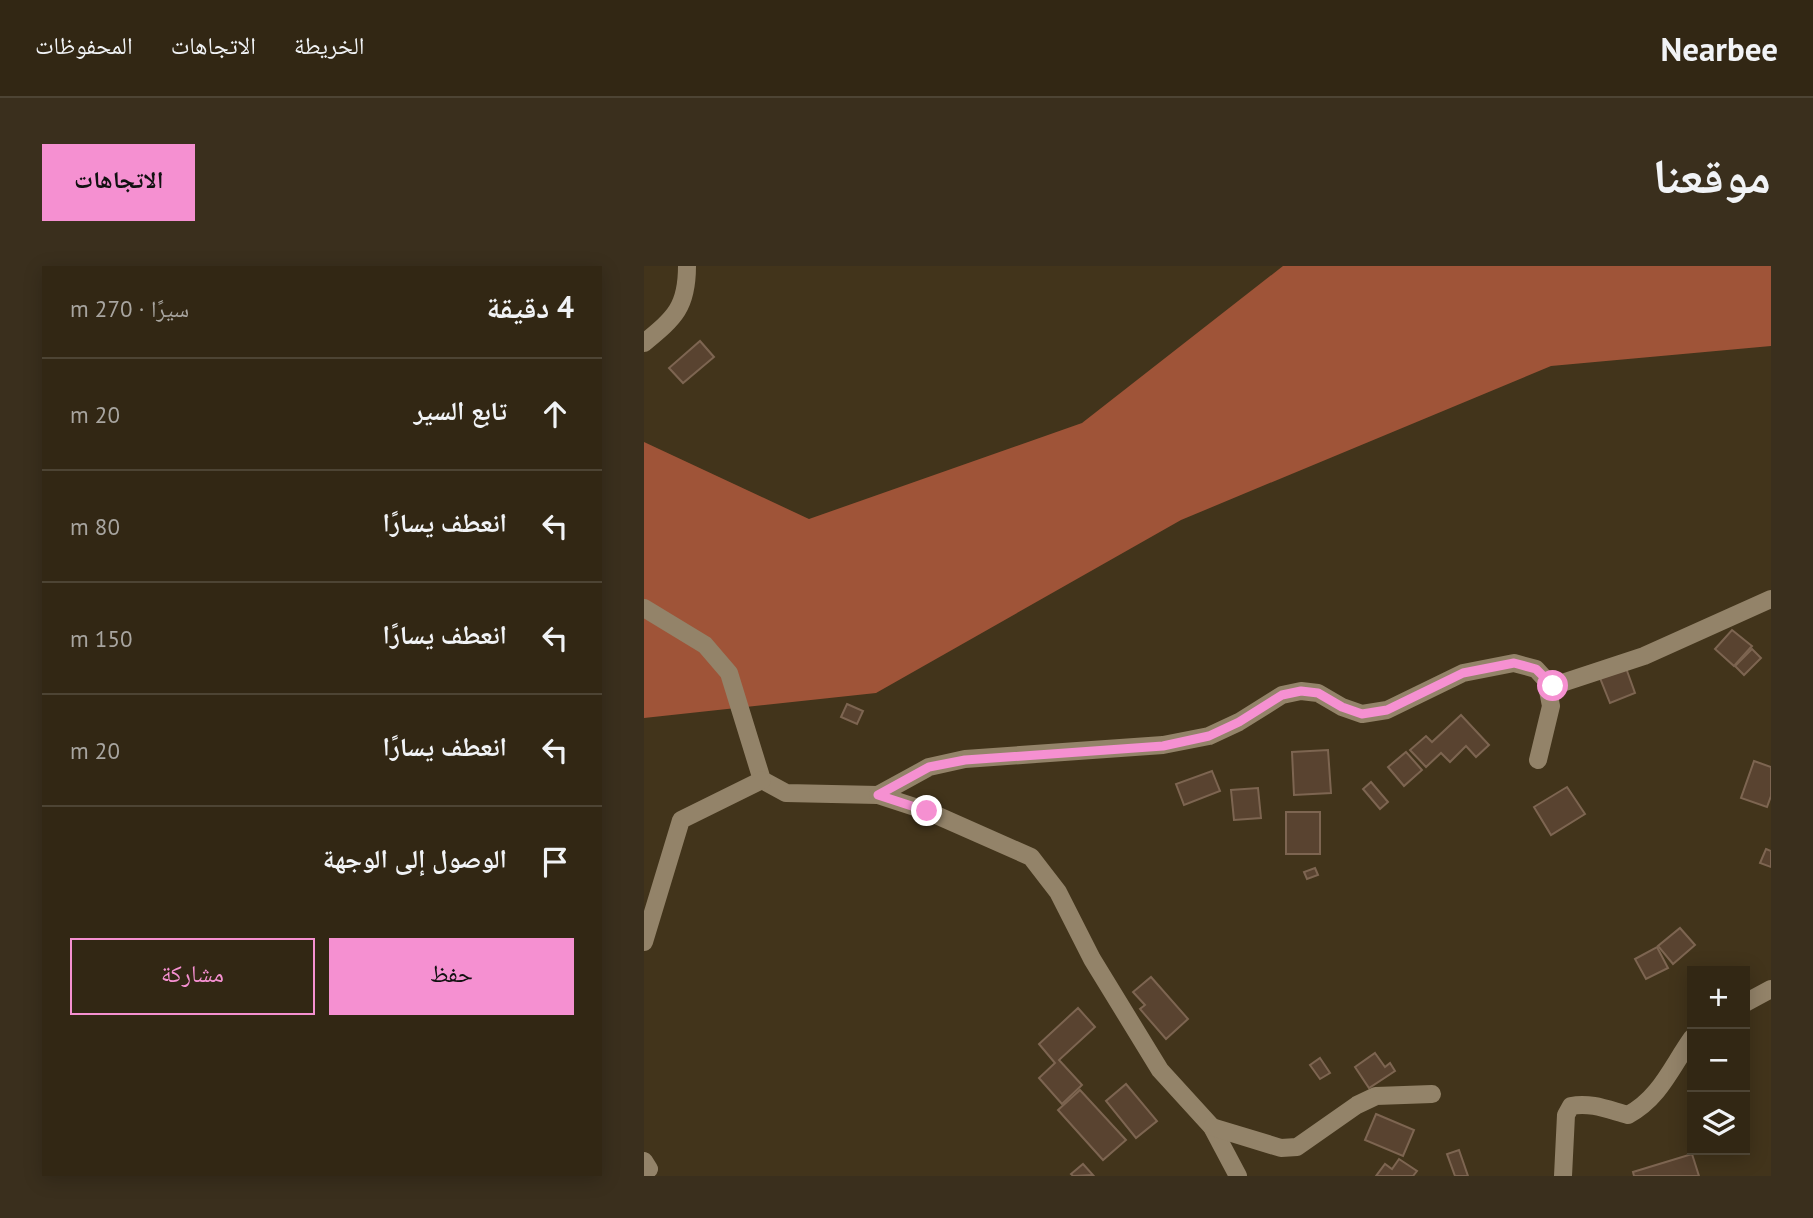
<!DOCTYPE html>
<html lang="ar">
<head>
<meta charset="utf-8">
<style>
	body { margin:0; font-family:"PT Sans","Noto Naskh Arabic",sans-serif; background:#3a2f1d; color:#f1f3f6; direction:rtl }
	.controls { position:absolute; right:21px; bottom:21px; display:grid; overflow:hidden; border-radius:0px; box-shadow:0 4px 18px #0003 }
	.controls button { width:63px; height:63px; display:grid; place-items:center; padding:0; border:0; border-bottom:2px solid #4d4434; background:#322714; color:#f1f3f6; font:35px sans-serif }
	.stop { position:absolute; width:21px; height:21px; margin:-16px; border:5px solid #f590d1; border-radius:50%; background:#fff }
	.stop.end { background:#f590d1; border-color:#fff; box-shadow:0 2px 7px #0008 }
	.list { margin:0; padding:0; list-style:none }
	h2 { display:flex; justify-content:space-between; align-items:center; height:91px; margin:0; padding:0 28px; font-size:30px }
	h2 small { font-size:23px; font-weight:400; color:#a8a5a0 }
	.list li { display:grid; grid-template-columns:46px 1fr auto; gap:21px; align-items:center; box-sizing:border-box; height:112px; padding:0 28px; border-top:2px solid #4d4434 }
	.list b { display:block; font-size:26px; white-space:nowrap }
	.list em { font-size:23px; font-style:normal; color:#a8a5a0 }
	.actions { display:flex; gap:14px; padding:21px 28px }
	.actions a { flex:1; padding:16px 0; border:2px solid #f590d1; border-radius:0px; text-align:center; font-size:24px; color:#f590d1 }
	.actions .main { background:#f590d1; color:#111 }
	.icon { flex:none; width:38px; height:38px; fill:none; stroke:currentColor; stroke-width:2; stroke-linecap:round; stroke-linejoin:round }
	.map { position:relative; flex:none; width:1127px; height:910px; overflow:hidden; direction:ltr; border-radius:0px }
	header { display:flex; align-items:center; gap:42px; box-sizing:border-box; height:98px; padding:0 35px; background:#322714; border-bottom:2px solid #4d4434 }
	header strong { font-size:33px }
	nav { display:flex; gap:38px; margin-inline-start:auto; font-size:24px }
	.intro { display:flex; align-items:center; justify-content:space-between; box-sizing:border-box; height:168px; padding:0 42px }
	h1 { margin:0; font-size:49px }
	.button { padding:18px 32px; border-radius:0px; background:#f590d1; color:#111; font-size:24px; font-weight:700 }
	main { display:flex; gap:42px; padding:0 42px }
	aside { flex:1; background:#322714; border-radius:0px; box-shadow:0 4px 18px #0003 }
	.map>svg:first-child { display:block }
</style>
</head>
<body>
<header>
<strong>Nearbee</strong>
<nav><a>الخريطة</a><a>الاتجاهات</a><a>المحفوظات</a></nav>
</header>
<div class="intro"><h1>موقعنا</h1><a class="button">الاتجاهات</a></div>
<main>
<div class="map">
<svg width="1127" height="910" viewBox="0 0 1127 910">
	<rect width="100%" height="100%" fill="#42341b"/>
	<!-- forest -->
	<path fill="#9f5438" d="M639,0h488v80l-220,20 -370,154 -305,173 -232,25v-276l165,77 273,-96z"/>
	<!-- building -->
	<g fill="#594330" stroke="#7d6551" stroke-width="2">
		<path d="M56,75l14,16 -31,26 -14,-15z"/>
		<path d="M1088,364l20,16 -18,20 -19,-17z"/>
		<path d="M1108,383l9,9 -17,17 -9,-9z"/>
		<path d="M982,402l9,25 -25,10 -10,-25z"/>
		<path d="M203,438l16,7 -6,13 -16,-7z"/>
		<path d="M817,449l28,30 -13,12 -10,-11 -16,16 -9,-9 -15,14 -16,-17 16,-14 6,6z"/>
		<path d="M684,484l3,43 -37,2 -2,-43z"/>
		<path d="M762,486l16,18 -18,16 -16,-19z"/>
		<path d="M1110,495l17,6v29l-4,11 -26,-9z"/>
		<path d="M568,505l8,20 -36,14 -8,-21z"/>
		<path d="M727,516l17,20 -8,7 -17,-20z"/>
		<path d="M923,521l18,27 -34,21 -17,-28z"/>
		<path d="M614,522l3,30 -27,2 -3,-30z"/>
		<rect x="642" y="546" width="34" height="42"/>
		<path d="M1122,583l5,2v16l-11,-4z"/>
		<path d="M671,602l3,7 -11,4 -3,-7z"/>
		<path d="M1036,662l15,17 -22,19 -15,-18z"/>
		<path d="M1013,681l11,21 -22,11 -11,-20z"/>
		<path d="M507,711l37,42 -22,20 -26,-30 5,-4 -12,-13z"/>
		<path d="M434,742l17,19 -36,33 23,25 -20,19 -23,-26 16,-15 -16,-19z"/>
		<path d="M731,787l10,14 5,-4 5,8 -26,17 -14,-21z"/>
		<path d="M676,792l10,15 -10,6 -10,-14z"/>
		<path d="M482,818l31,37 -21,17 -30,-37z"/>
		<path d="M436,824l46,50 -23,20 -45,-50z"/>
		<path d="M732,848l38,16 -11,26 -38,-16z"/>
		<path d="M815,884l9,26h-13l-8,-22z"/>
		<path d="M1048,888l7,22h-65l-1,-4z"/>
		<path d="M755,893l18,12 -4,5h-37l9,-12 7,5z"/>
		<path d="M439,898l10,11 -20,1 -2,-2z"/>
	</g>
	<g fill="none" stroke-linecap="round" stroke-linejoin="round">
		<!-- street -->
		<g stroke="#938369" stroke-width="18">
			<path d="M0,77c30,-25 43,-35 43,-77"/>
			<path d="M0,342l61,37 24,28 33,107 24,13 92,2 49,16 104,46 27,35 34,67 68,111 52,57 26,49"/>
			<path d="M902,414l7,6 91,-30 127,-57"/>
			<path d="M234,529l51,-28 36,-8 198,-14 46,-9 30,-14 43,-27 19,-4 17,2 24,14 20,7 25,-4 76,-37 51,-10 22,6 10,11 5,26 -13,54"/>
			<path d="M0,676l37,-122 81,-40"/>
			<path d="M1101,737l26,-14"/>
			<path d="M568,861l69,21 16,-1 60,-42 19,-9 56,-2"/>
			<path d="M0,895l5,8"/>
			<path d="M919,910l3,-61 5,-9c20,-4 38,4 57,9 32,-17 44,-49 64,-77"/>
		</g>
	</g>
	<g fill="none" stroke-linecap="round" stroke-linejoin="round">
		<!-- route -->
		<path stroke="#f590d1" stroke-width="9" d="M283,545l-49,-16 51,-28 36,-7 198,-14 46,-10 30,-14 43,-27 19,-4 17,2 24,14 20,7 25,-4 76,-37 51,-10 22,6 17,17"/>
	</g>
</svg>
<div class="controls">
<button>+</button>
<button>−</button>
<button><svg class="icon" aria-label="layers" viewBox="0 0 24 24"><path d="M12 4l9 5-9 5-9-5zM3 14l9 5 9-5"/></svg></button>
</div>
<div class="stop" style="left:909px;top:420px"></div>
<div class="stop end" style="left:283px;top:545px"></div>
</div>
<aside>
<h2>4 دقيقة<small>سيرًا · 270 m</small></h2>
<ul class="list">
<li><svg class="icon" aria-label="ahead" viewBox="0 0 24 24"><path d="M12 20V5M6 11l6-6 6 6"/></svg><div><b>تابع السير</b></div><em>20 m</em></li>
<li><svg class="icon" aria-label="left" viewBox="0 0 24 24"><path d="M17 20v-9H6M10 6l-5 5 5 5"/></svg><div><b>انعطف يسارًا</b></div><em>80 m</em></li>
<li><svg class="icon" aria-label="left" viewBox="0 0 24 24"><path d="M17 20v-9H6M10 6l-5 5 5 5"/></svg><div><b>انعطف يسارًا</b></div><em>150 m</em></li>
<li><svg class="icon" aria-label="left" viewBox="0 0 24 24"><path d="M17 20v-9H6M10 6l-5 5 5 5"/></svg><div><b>انعطف يسارًا</b></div><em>20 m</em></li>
<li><svg class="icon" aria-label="arrive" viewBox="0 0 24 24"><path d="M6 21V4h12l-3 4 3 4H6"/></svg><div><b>الوصول إلى الوجهة</b></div></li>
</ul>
<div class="actions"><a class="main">حفظ</a><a>مشاركة</a></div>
</aside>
</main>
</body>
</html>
